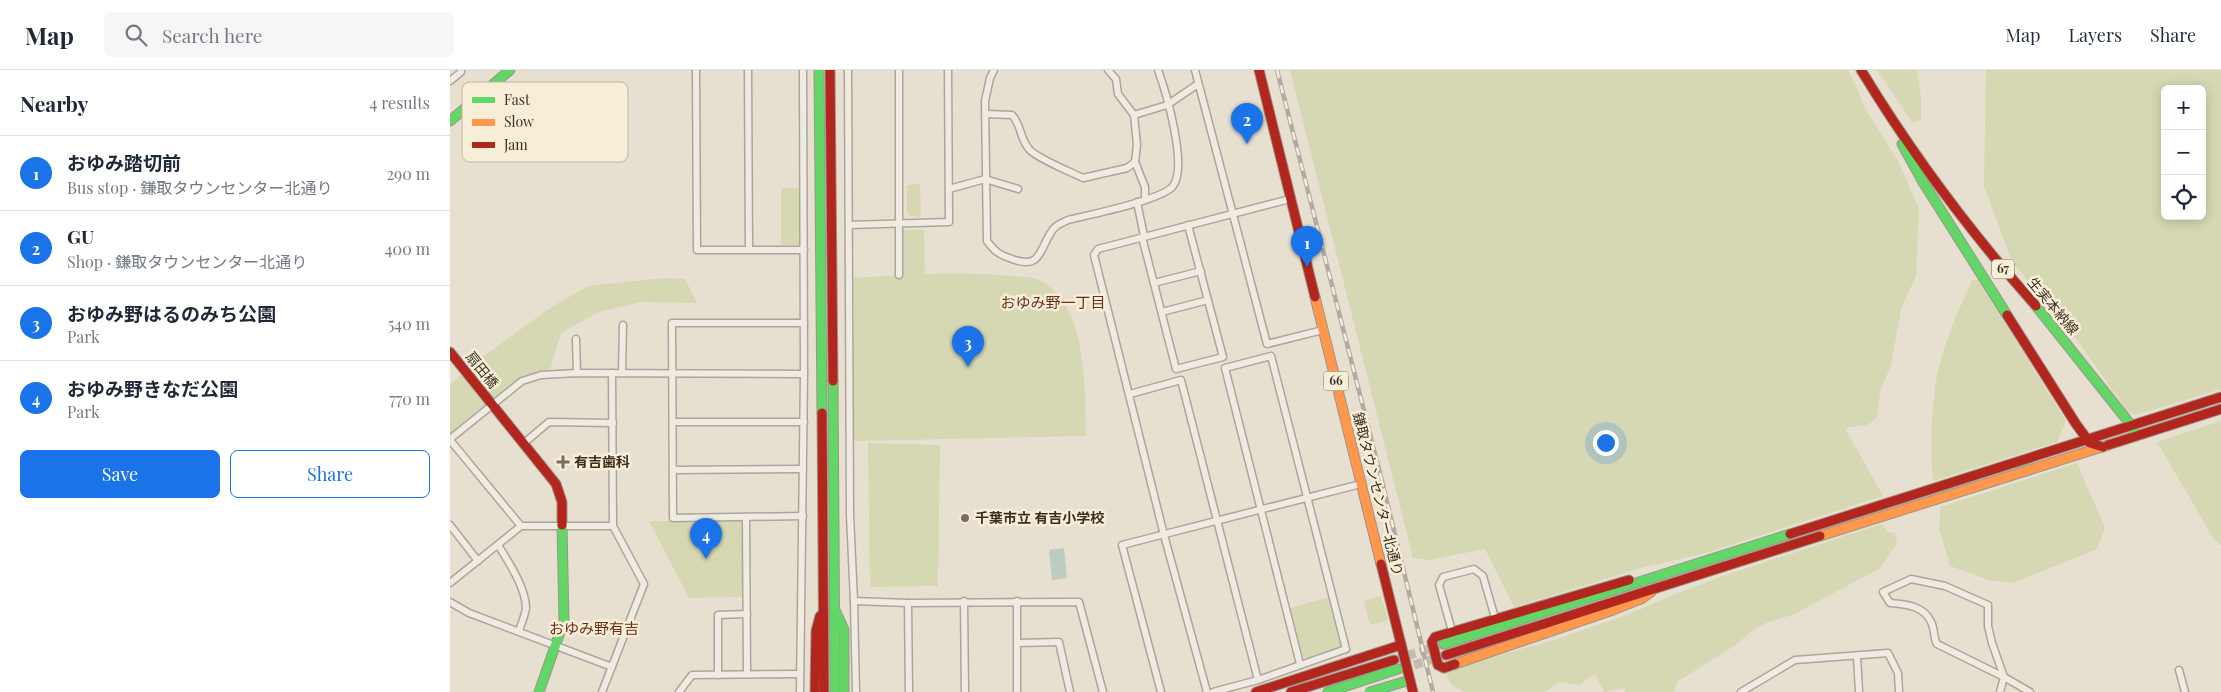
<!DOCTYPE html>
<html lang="en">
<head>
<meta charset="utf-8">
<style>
	body { margin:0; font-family:"Playfair Display","Noto Sans JP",serif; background:#f6f6f7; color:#1f2937 }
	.controls { position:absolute; right:15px; top:15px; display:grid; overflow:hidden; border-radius:8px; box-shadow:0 2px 12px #0003 }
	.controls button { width:45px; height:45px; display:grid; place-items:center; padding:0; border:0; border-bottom:1px solid #e0e1e3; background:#fff; color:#1f2937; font:25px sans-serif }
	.you { position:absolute; left:1155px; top:372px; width:18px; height:18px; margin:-12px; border:4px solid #fff; border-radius:50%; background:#1a73e8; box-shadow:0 0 0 8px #1a73e833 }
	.badge { display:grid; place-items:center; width:32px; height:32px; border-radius:50%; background:#1a73e8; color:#fff; font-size:16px; font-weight:700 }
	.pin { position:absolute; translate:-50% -41px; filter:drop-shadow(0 1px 2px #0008) }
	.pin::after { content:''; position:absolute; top:26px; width:18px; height:15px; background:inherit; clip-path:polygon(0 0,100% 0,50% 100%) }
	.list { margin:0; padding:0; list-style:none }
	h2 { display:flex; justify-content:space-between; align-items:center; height:65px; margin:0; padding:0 20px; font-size:21px }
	h2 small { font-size:16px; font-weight:400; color:#747a83 }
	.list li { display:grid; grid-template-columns:32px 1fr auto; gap:15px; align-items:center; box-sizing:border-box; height:75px; padding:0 20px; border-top:1px solid #e0e1e3 }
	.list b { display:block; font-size:19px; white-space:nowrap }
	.list p { margin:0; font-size:16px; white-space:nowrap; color:#747a83 }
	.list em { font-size:16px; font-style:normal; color:#747a83 }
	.actions { display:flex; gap:10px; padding:15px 20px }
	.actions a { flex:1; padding:11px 0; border:1px solid #1a73e8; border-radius:8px; text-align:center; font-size:18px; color:#1a73e8 }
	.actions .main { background:#1a73e8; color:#fff }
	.icon { flex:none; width:28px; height:28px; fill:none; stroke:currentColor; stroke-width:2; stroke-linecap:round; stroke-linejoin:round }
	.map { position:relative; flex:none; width:1771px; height:622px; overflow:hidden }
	header { display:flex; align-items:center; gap:30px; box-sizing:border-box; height:70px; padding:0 25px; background:#fff; border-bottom:1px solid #e0e1e3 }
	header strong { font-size:24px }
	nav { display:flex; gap:28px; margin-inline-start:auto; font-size:18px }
	.search { width:350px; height:45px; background:#f6f6f7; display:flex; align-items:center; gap:12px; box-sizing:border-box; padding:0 18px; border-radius:8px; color:#747a83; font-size:19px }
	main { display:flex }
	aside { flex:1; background:#fff }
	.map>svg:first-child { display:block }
</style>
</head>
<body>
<header>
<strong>Map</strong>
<div class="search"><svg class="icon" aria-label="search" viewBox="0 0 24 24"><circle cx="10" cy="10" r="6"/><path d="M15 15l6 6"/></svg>Search here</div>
<nav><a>Map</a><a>Layers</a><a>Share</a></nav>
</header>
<main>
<aside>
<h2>Nearby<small>4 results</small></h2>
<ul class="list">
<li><span class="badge">1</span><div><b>おゆみ踏切前</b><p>Bus stop · 鎌取タウンセンター北通り</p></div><em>290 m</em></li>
<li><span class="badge">2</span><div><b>GU</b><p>Shop · 鎌取タウンセンター北通り</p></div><em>400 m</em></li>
<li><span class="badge">3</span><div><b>おゆみ野はるのみち公園</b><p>Park</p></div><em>540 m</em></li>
<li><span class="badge">4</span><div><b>おゆみ野きなだ公園</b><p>Park</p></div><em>770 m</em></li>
</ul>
<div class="actions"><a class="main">Save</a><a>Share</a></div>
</aside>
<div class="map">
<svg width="1771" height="622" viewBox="0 0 1771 622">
	<rect width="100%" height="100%" fill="#e7e0d1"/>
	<!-- green -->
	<g fill="#d6d7b3" fill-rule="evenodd">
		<path d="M840,0h558l20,43 30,48 21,47 -3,68 -15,33 -10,56 -11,27 -3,26 -10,7 -22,3 38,68 -177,57 -61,14 -131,40 -29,-58 -56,11 -16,-2z"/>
		<path d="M1427,0h40l4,27v23l-8,3z"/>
		<path d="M1536,0h235v319l-85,26 -8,-3 -61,-86 -55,-64 -28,-76zM1715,19h37v127h-37z"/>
		<path d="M470,114l1,33 -12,-1 -2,-3v-28z"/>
		<path d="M331,118h21l1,57h-22z"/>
		<path d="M452,160h22l1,44c30,-1 58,-1 87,2 8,1 19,0 26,4 50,21 47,111 48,156l-232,5v-163l47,-3z"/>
		<path d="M213,208l22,1 12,24 -56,-1 -42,10 -38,21 -11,37 -26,5 -74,59v-49l23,-21 77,-56 38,-22z"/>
		<path d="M1522,210h6l88,141 -9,21 -124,39c-3,-33 -2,-68 3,-100 6,-35 22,-69 36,-101z"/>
		<path d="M1771,351v125l-7,-7 -57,-97z"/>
		<path d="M418,373l72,2 -2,141 -68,1z"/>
		<path d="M1627,393l28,65 -8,21 -85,34 -23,-3 -39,-14 -11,-38 2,-21z"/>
		<path d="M199,451h94v76l-54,1z"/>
		<path d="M1431,454l7,8 7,1 2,11 -18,25 -87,46 -24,7 -16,9 -18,15 -57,36 -3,10h-48l-3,-4 -19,4 -9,-18 -16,11 -20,-3 -14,10h-81l-13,-8 -4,-8 3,-7 104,-29 78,-27 38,-17 53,-20z"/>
		<path d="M931,526l7,24 -18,5 -6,-24z"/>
		<path d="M879,527l12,48 -1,3 -33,11 -4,-3 -13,-48z"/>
	</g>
	<!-- water -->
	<path fill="#bcccc2" d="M614,478l3,30 -15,2 -3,-30z"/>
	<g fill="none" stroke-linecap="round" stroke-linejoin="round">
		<!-- secondary-tunnel -->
		<g stroke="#c5bcae" stroke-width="9" stroke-dasharray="9 4.5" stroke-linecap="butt">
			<path d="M944,590l50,-16"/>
			<path d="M951,599l45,-14"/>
		</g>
		<defs>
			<g id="street">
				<path d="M246,0l1,180h107"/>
				<path d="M298,0l1,180"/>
				<path d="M398,0l2,445 4,86 54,2 171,-1 24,90"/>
				<path d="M544,0l-4,8 -5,23 2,140c8,11 13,14 25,18 30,11 27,-10 40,-28 3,-6 10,-8 16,-11 20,-5 95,-20 105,-34 15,-20 -7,-94 -15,-116"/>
				<path d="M745,0l72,274 56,-14"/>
				<path d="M0,11l11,-9"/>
				<path d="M536,44l26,1c10,11 7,22 17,34 7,9 42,23 54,29l44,-10 8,-6 2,-17 -3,-30 -16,-21 -2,-15 -8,-9"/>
				<path d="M684,45l33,-10 31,-21"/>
				<path d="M685,92l10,25v13"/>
				<path d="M499,119l36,-10 33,10"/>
				<path d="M687,132l7,34"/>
				<path d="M399,155l100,-3 -1,-152"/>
				<path d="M692,167l34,132 47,-12 -35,-132"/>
				<path d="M449,205v-205"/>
				<path d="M704,213l47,-12"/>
				<path d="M712,242l46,-12"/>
				<path d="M126,269l1,34"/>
				<path d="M172,303l1,-48"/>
				<path d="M680,324l51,-14 77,300"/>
				<path d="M223,352h131"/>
				<path d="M0,369l72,-58 19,-6 36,-2 227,1"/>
				<path d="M0,370l71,86"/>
				<path d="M74,373l25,-21 64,1"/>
				<path d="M223,400l130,-1"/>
				<path d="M353,446l-130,2 -1,-195h132"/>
				<path d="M296,447l1,157"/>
				<path d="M0,455l28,36"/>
				<path d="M48,475c10,16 28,43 28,63 -1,8 -5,16 -7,23"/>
				<path d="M0,513l71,-57h92"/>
				<path d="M404,531l2,91"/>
				<path d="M514,531l1,91"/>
				<path d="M567,531v91"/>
				<path d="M0,532l19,11 143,54"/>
				<path d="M458,533l1,89"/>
				<path d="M1002,561l-13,-46 4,-8 31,-8 9,7 12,42"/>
				<path d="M568,573l41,-1 11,50"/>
				<path d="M1407,586l2,36"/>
				<path d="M1729,600l6,22"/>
				<path d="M268,605v-60l29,-1"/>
				<path d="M152,622l42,-108 -31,-58 -1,-153"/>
				<path d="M229,622l13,-17 108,-1"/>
				<path d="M350,622l4,-318 -1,-304"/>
				<path d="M711,622l-39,-147 239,-61"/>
				<path d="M757,622l-43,-157 -70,-280 4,-6 192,-50"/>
				<path d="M763,622l45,-12 88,-31 -75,-293 -46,12 75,296"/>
				<path d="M1291,622l54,-32 93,-7 10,20 1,19"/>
				<path d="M1550,622l4,-15 -12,-34 -4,-17v-21l-43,-19 -34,-7 -28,13 7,11c16,1 34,3 41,19 4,7 2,15 6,22l67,33 26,15"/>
			</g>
			<g id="fast">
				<path d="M369,0l3,343"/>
				<path d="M0,51l60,-51"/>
				<path d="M1452,74l21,38 84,133"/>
				<path d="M1586,236l95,119 5,11"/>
				<path d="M383,311l2,311"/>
				<path d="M386,542l8,18v62"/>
				<path d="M994,574l346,-110"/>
				<path d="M89,622l25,-71 -2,-96"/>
				<path d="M878,622l70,-23"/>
				<path d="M920,622l40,-12"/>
			</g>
			<g id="slow">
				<path d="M865,227l66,267"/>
				<path d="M1370,466l288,-91"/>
				<path d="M1005,594l158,-54 28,-11 10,-7"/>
			</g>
			<g id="jam">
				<path d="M380,0l3,311"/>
				<path d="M809,0l56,227"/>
				<path d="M1411,0c51,84 109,162 175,236"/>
				<path d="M1557,245l69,109 14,19 13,4"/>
				<path d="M0,282l106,132 6,18v23"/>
				<path d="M372,343l2,279"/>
				<path d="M1658,375l113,-36"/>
				<path d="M1340,464l431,-137"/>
				<path d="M931,494l32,128"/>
				<path d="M996,585l374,-119"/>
				<path d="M1005,594l-11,4 -6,-3 -6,-23 3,-5 194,-57"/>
				<path d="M365,622l1,-61 4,-15"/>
				<path d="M806,622l145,-47"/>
				<path d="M841,622l103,-32"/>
			</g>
		</defs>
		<!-- street casing -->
		<use href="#street" stroke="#ada599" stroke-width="9"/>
		<!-- fast casing -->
		<use href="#fast" stroke="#9c958a" stroke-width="11"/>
		<!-- slow casing -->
		<use href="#slow" stroke="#9c958a" stroke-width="11"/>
		<!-- jam casing -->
		<use href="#jam" stroke="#9c958a" stroke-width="11"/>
		<!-- street -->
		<use href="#street" stroke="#efebe3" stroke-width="6"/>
		<!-- fast -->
		<use href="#fast" stroke="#63d668" stroke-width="9"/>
		<!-- slow -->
		<use href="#slow" stroke="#ff974d" stroke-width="9"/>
		<!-- jam -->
		<use href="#jam" stroke="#b3261e" stroke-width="9"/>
		<defs>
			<path id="rail" d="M827,0l105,411 51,211"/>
		</defs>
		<!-- rail casing -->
		<use href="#rail" stroke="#afaaa2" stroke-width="4.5"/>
		<!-- rail -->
		<use href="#rail" stroke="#f7eed8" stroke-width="2.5" stroke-dasharray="8" stroke-linecap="butt"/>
	</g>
	<!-- markers -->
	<g fill="#786c5e" stroke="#f7eed8" stroke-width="2">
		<path d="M110.5 384.5h5v5h5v5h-5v5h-5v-5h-5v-5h5z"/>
		<circle cx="515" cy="448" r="5"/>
	</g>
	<g text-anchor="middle" stroke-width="5" stroke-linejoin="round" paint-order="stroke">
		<!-- shield labels -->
		<g fill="#f7eed8" stroke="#756857" stroke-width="1">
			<rect x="1542" y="189.5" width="22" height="19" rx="4"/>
			<rect x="873.5" y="301.5" width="25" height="19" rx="4"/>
		</g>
		<g font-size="12" font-weight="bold" fill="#3d2e20">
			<text x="1553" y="203">67</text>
			<text x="886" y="315">66</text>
		</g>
		<!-- street labels -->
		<g font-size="14" fill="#3d2e20" stroke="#f7eed8">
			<text transform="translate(1603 236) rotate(50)" y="5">生実本納線</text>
			<text transform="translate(32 300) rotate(51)" y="5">扇田橋</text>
			<text transform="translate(928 424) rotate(76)" y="5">鎌取タウンセンター北通り</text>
		</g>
		<!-- poi labels -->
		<g font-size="14" font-weight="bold" fill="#3d2e20" stroke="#f7eed8" text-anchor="start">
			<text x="124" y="397">有吉歯科</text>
			<text x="525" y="453">千葉市立 有吉小学校</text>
		</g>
		<!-- neighbourhood labels -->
		<g font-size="15" fill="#6b2e1e" stroke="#f7eed8">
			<text x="603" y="238">おゆみ野一丁目</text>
			<text x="144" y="564">おゆみ野有吉</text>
		</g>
	</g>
	<!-- legend -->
	<rect x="12" y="12" width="166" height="80" rx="8" fill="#f7eed8" stroke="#bfb4a1" stroke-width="1"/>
	<rect x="22" y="27" width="23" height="6" fill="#63d668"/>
	<rect x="22" y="49" width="23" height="7" fill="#ff974d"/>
	<rect x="22" y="72" width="23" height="6" fill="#b3261e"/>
	<g font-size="14" fill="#3d2e20">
		<text x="54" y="35">Fast</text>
		<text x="54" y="57">Slow</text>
		<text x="54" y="80">Jam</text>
	</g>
</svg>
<div class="controls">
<button>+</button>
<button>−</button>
<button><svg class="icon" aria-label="locate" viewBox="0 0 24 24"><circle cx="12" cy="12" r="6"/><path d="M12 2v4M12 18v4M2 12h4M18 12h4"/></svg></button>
</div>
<div class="you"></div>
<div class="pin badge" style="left:857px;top:197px">1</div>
<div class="pin badge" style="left:797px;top:74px">2</div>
<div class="pin badge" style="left:518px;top:297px">3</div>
<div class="pin badge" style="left:256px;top:489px">4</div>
</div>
</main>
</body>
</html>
